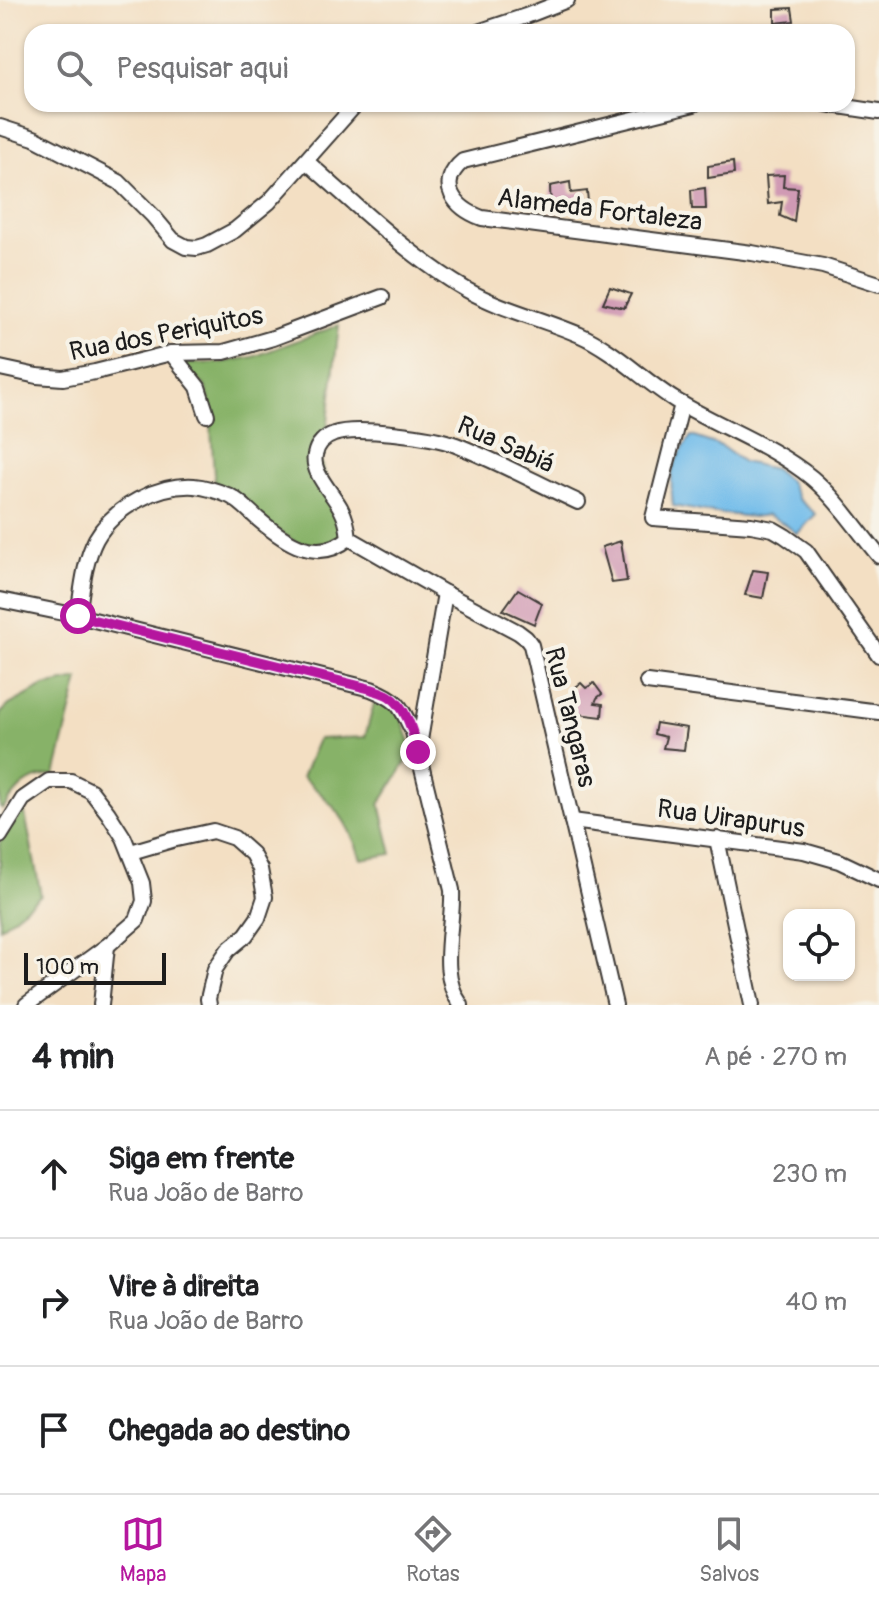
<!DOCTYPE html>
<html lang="pt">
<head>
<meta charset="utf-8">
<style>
	body { margin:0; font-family:Pangolin,sans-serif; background:#f6f6f6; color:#202124 }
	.controls { position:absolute; right:24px; bottom:24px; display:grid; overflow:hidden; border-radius:16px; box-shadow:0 2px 6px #0004 }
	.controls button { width:72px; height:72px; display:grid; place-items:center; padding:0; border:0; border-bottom:2px solid #e0e0e0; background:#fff; color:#202124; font:40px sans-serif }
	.scale { position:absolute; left:24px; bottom:20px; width:142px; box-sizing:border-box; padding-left:8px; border:4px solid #1c1c1c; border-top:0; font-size:22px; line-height:28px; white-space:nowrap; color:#1c1c1c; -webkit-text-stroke:6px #f7f3e8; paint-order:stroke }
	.stop { position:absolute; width:24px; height:24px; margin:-18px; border:6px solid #b5179e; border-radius:50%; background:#fff }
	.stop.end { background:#b5179e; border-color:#fff; box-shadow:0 2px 8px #0008 }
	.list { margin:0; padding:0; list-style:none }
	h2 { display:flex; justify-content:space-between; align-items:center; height:104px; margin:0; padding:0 32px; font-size:34px }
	h2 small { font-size:26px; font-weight:400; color:#757577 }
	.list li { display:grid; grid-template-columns:52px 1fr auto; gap:24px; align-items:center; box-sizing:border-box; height:128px; padding:0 32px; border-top:2px solid #e0e0e0 }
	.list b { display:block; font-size:30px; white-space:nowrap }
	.list p { margin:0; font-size:26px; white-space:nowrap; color:#757577 }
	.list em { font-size:26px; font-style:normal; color:#757577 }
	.icon { flex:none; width:44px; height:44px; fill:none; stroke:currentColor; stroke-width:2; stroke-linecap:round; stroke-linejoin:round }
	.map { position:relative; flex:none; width:879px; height:1005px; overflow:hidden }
	.search { position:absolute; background:#fff; box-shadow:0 2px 6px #0004; left:24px; right:24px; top:24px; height:88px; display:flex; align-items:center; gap:20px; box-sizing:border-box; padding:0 28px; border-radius:24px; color:#757577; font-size:30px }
	.sheet { height:488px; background:#fff }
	nav { display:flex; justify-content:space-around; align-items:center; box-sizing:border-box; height:112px; border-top:2px solid #e0e0e0; background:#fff; font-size:22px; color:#757577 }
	nav a { display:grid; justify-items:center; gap:4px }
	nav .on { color:#b5179e }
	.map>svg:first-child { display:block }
</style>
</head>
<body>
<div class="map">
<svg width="879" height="1005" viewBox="0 0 879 1005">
	<rect width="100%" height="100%" fill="#f7f3e8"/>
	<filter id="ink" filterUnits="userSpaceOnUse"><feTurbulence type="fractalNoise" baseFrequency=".0125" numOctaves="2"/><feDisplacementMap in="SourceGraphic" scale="16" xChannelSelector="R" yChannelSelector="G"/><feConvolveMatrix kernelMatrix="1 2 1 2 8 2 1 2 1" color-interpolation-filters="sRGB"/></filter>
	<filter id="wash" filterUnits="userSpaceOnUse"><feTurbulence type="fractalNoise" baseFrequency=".006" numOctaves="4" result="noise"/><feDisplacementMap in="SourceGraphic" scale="32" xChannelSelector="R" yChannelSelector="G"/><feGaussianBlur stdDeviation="1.8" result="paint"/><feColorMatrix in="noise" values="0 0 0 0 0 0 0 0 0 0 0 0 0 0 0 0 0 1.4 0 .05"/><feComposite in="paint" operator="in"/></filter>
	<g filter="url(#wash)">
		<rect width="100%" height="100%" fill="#f3dfc3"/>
		<!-- forest -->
		<g fill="#87b268" stroke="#526742" stroke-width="2">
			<path d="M339,325l-12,106 -14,10 33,91 -9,13 -40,-2 -82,-53 -6,-92 -4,-12 -24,-22 38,-1 34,-6z"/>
			<path d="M79,679l-24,96c-29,2 -36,12 -52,34l-3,-2v-93l9,-9 35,-19z"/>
			<path d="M376,696l23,15 14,40 -33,53 12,50 -31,5c-14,-41 -26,-54 -59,-82l16,-38 47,-2z"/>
			<path d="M24,809l17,86 -41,33v-86z"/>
		</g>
		<!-- water -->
		<path fill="#71bcea" stroke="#466c83" stroke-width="2" d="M691,436l30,10 22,16 31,7 15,12 9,18 18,15 -19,20 -11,-9 -18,-10 -15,2 -47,-5 -33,-6c-4,-35 -2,-40 18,-70z"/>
		<g id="blocks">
			<!-- building -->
			<g fill="#d09ab4">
				<path d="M792,8l2,13 -19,2v-14z"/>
				<path d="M733,162l1,12 -26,4v-12z"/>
				<path d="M784,175l-1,12 15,1 -4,34 -14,-6 2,-14 -14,2 -2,-28z"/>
				<path d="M570,182l1,11 16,-2 1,11 -13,2 -1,6 -23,3 -1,-27z"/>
				<path d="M705,188l1,21h-14l-1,-19z"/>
				<path d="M610,287l21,7 -7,14 -21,-5z"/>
				<path d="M621,541l6,40 -15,2 -10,-36z"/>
				<path d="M753,570l15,2 -5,26 -18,-3z"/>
				<path d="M518,589l24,14 -8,21 -31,-14z"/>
				<path d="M581,683l5,5 8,-5 8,11 -5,4 -2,5 8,1 -1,13 -33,-4 4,-24z"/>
				<path d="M656,723l31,5 -3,22 -21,-2 3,-11 -12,-3z"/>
			</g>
		</g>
	</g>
	<g filter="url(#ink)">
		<use href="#blocks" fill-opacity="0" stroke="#3c3935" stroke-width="2"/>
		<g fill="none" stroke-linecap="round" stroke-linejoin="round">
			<defs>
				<g id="minor">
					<path d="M478,32l48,-16 41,-16"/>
					<path d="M694,104l-231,57c-28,23 -8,47 19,57l270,35 71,13 56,18"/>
					<path d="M826,104l53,8"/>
					<path d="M0,127l34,11 85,44 34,34 20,24 13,7 11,1 10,-3 28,-15 34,-28 87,-98"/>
					<path d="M306,161c50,44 104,96 161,129 36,20 76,29 113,45 34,15 63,45 95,65 44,27 97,45 137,78 26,22 45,52 67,78"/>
					<path d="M171,353l27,34 9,28"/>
					<path d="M0,368l37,8 26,2 32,-6 76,-19 53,-1 49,-14 109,-41"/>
					<path d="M682,404l-29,114 98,7 22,4 12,7 21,15 73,104"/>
					<path d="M349,538l96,55 73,39 8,6 5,7 84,360"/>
					<path d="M0,600l78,16 293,73c28,11 29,16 42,43l39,158c2,38 -15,82 9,115"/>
					<path d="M78,616c4,-26 6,-54 18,-77 18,-32 62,-55 98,-53 13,1 24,5 36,10 10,5 19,15 28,23 27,23 59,46 91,19 -1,-10 -3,-20 -8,-29 -8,-16 -30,-36 -26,-54 2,-11 10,-18 19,-21 22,-8 99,2 122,11 41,16 81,38 122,57"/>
					<path d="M647,682l232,30"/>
					<path d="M419,746l26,-153"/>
					<path d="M572,821l232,30 35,10 40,19"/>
					<path d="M0,836l23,-37 26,-18h22l20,10 17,22 16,25 18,45 2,18 -7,19 -30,26 -81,59"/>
					<path d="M717,839l35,166"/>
					<path d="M131,852l41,-12 41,-9 21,7 18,16 8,15 5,28 -7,21 -12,17 -18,15 -13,19 -7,30 1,6"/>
					<path d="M101,1005l6,-59"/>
				</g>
			</defs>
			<!-- minor casing -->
			<use href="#minor" stroke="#3c3935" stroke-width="18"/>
			<!-- minor -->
			<use href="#minor" stroke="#fff" stroke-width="14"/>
		</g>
	</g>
	<g fill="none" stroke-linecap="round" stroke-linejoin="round" filter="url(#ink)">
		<!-- route -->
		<path stroke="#b5179e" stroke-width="10" d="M78,616l293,73c5,2 13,4 18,7 18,11 24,37 29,56"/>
	</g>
	<g text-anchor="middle" stroke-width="8" stroke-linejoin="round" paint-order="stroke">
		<!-- street labels -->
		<g font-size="26" fill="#1c1c1c" stroke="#f7f3e8">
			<text transform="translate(600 209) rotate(7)" y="9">Alameda Fortaleza</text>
			<text transform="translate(166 333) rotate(-11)" y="9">Rua dos Periquitos</text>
			<text transform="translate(506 444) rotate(24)" y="9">Rua Sabiá</text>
			<text transform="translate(571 717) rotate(76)" y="9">Rua Tangaras</text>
			<text transform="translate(731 818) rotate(8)" y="9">Rua Uirapurus</text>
		</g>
	</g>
</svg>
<div class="controls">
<button><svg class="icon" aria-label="locate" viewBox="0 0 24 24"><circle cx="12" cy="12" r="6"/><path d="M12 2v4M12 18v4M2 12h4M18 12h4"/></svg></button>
</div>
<div class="scale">100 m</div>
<div class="stop" style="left:78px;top:616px"></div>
<div class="stop end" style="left:418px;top:752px"></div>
<div class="search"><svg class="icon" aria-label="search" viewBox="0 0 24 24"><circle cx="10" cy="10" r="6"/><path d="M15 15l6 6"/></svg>Pesquisar aqui</div>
</div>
<section class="sheet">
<h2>4 min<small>A pé · 270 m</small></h2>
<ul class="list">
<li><svg class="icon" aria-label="ahead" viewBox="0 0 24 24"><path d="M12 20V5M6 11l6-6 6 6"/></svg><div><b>Siga em frente</b><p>Rua João de Barro</p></div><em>230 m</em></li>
<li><svg class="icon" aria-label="right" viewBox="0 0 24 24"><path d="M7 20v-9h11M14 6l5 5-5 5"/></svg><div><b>Vire à direita</b><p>Rua João de Barro</p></div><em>40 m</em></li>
<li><svg class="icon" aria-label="arrive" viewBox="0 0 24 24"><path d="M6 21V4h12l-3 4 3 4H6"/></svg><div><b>Chegada ao destino</b></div></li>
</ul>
</section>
<nav>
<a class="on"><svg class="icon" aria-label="map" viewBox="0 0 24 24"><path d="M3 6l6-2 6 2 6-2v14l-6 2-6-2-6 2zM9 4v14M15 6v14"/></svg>Mapa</a>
<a><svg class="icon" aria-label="directions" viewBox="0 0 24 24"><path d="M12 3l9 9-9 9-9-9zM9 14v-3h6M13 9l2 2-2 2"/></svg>Rotas</a>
<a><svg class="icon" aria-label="saved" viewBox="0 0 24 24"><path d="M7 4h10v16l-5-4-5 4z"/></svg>Salvos</a>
</nav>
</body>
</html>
